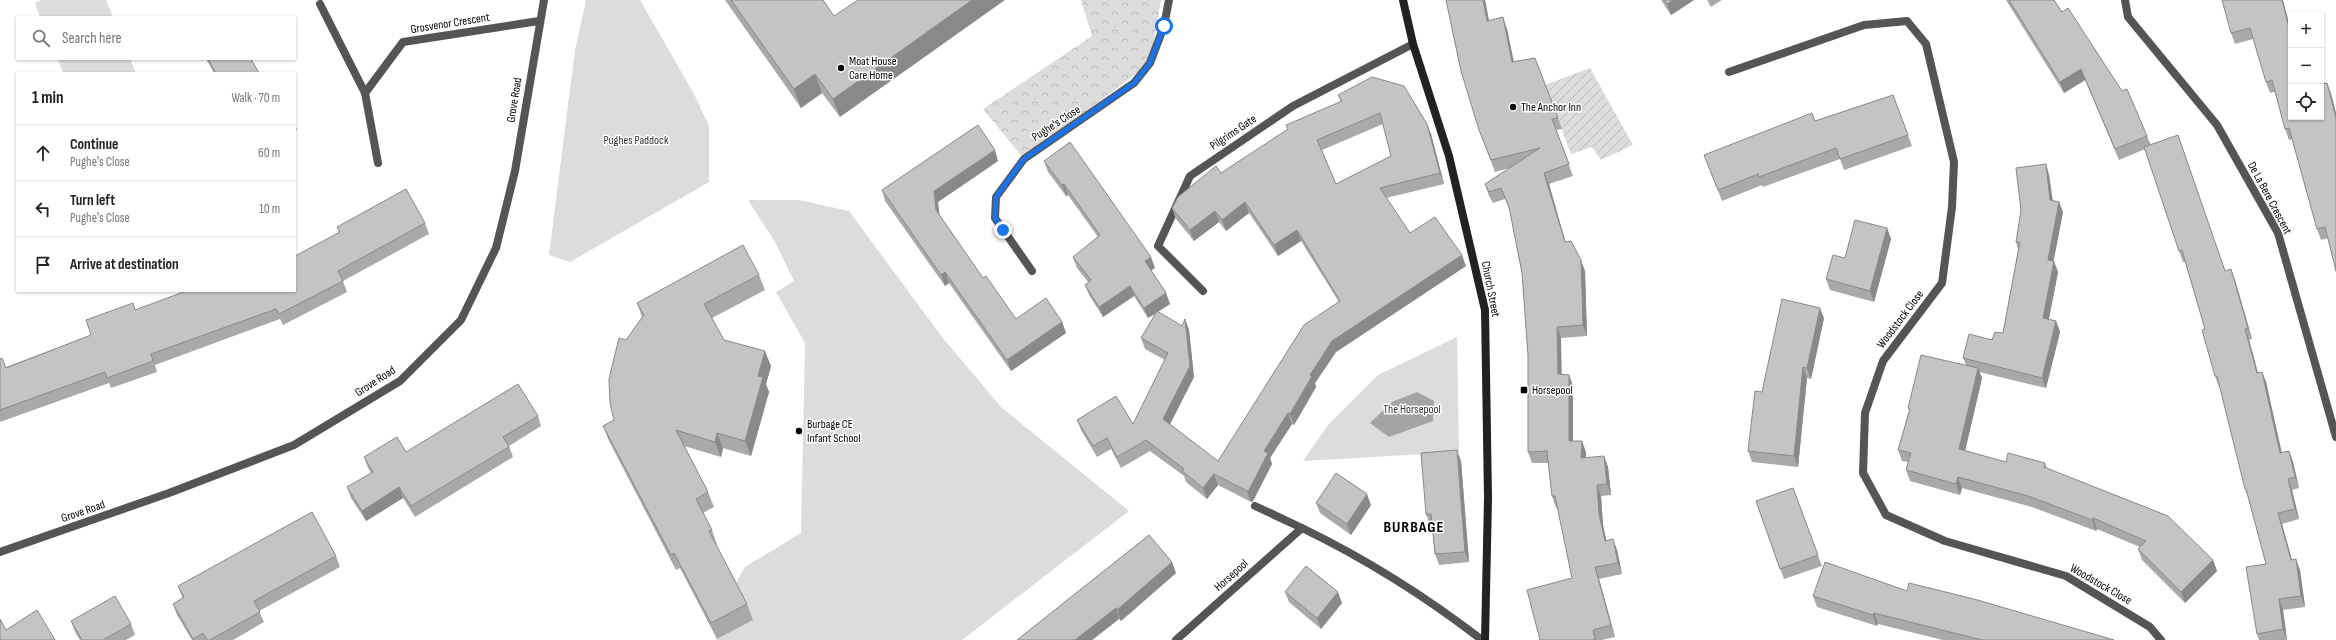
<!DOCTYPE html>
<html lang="en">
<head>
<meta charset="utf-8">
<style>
	body { margin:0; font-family:"Sofia Sans Condensed",sans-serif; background:#f2f2f2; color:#222 }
	.controls { position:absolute; right:12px; top:12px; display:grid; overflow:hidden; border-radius:0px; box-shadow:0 1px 3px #0004 }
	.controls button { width:36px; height:36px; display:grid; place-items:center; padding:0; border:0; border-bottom:1px solid #e0e0e0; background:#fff; color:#222; font:20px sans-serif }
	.stop { position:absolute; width:12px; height:12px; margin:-9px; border:3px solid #1a73e8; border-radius:50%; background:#fff }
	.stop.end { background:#1a73e8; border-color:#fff; box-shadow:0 1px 4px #0008 }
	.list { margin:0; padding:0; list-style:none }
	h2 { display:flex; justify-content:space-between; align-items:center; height:52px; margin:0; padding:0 16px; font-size:17px }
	h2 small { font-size:13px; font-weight:400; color:#767676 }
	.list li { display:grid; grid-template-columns:26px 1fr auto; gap:12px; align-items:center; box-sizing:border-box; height:56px; padding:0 16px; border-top:1px solid #e0e0e0 }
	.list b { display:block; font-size:15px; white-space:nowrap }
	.list p { margin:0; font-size:13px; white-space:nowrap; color:#767676 }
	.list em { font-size:13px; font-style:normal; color:#767676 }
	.icon { flex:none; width:22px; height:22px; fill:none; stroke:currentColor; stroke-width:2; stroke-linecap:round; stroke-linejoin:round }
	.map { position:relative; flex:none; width:2336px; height:640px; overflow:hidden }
	.search { position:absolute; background:#fff; box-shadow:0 1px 3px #0004; left:16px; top:16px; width:280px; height:44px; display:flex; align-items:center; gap:10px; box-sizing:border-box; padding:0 14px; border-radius:0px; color:#767676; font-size:15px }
	.panel { position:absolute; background:#fff; box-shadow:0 1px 3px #0004; left:16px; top:72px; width:280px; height:220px; border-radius:0px }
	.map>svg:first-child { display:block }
</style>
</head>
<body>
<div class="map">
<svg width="2336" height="640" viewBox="0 0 2336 640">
	<defs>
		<pattern id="forest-crowns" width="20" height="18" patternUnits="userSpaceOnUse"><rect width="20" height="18" fill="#dcdcdc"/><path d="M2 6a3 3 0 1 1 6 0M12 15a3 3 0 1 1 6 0" fill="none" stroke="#bbb"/></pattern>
		<pattern id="garden-furrows" width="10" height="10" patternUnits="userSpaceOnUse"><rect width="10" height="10" fill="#dcdcdc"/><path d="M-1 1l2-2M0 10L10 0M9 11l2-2" fill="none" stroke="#bbb"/></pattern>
	</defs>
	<rect width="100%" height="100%" fill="#fff"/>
	<!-- forest -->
	<path fill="url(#forest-crowns)" d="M1081,0h80l-11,63 -126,96 -41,-50 109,-73z"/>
	<!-- park -->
	<g fill="#dcdcdc">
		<path d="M42,0h64l7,17h-73l-5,-14z"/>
		<path d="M586,0h54l54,94 15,32v56l-139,80 -21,-7 26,-205z"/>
		<path d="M58,59h72l6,14h-73z"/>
		<path d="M748,200h51l50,11 93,126 59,70 128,104 -167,129h-247l37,-20 -17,-35 10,-18 56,-34 4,-190 -29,-51 18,-11 -19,-39z"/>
		<path d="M1457,337l2,115 -156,9 25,-36 50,-50z"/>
	</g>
	<!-- garden -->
	<path fill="url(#garden-furrows)" d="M1590,68l43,77 -32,15 -9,-13 -21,7 -26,-69z"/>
	<!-- water -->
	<path fill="#a3a3a3" d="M1417,392l17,9 -1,20 -44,16 -19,-14 22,-21z"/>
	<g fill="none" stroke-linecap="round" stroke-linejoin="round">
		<!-- street -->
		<g stroke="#555" stroke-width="8">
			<path d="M2125,0l3,17 89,108 61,108 58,204"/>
			<path d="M320,4l45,89"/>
			<path d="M1729,72l135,-47 43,-4 19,23 28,118 -2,45 -10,76 -59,78 -18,52 -2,60 23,42 59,26 121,35 84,51 11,13"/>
			<path d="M378,163l-13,-70 38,-51 136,-21"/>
			<path d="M1032,271l-37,-53 1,-21 28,-38 110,-76 16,-20 14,-37 5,-26"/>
			<path d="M1203,291l-45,-45 32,-70 103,-70 120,-62"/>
			<path d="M1255,506l47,22"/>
			<path d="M0,552l169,-59 125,-48 106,-64 61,-61 35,-72 19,-77 29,-171"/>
			<path d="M1176,640l126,-112c64,31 123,68 180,112"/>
		</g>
		<!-- secondary -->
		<path stroke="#222" stroke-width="8" d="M1403,0l10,44 36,112 36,154 3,188 -3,142"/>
	</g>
	<!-- wall -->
	<g fill="#a9a9a9" fill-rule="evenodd">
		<path d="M725,0h98l17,117 -18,-24 -21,15z"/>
		<path d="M1446,0h39l4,20 18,9 7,33 21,-4 27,71 -6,1 17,46 -24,8 16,58 20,29 2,65 -26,2v36l8,1 4,11v55l13,11v6l18,-2 4,11 3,28 -10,1 2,29 3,15 11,10 5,24 -23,5 16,58 -13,3h-62l32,-62 -14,-71 -2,1 -4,-12 -4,-33h-16l-4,-11v-97l-6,-82 -13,-65 -4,-9 -12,4 -4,-7 -4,-12 25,-16 -15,4 -16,-42z"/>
		<path d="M1661,0h33l-23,15z"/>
		<path d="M1707,0h15l-11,7z"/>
		<path d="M2006,0h48l93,136 4,9 75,126 9,9 17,59 -3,1 9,33 4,-1 4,10 16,71 7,-2 4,11 6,26 -7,2 7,29 -17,5 10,36 8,10 5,37 -22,3 4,30h-28l-2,-6 9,-70 -17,-64 -4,-11 -25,-102h-1l-4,-11 -10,-47 -20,-67h-2l-4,-11 -34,-102 -26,11 -34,-80 -21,13z"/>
		<path d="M2283,0l8,117h30v-42l3,9 3,-1 4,11 5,19v158l-8,-33 -7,2 -4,-11 -25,-90 -3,1 -4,-11 -10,-37 -5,1 -4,-11 -13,-43 -18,5 -4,-11z"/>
		<path d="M206,59h45l8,14h-45z"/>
		<path d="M1338,95l93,39 13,50 -58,14 24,35 56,33 -130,86 -21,31 1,4 -22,38 -2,-1 -22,34 2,6 -19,37 -2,1 -33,-17 -11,14 -21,-17 -2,-6 -34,-25 -29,17 -10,-19 -14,8 -16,-27 -4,-10 56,4 32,-64 -20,-11 -4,-11 14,-24 -7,4 -14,-22 -31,21 -14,-22 -4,-10 3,-3 -11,-14 -4,-11 25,-20 -30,-42 -2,1 -18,-24 -4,-11 111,107 -4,2 15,23 4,11 -12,8 31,18 5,47 -24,47 48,37 121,-159 -38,-61 -23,15 -29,-43 -23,18 -7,-9 -25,19 -18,-22 -4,-11 49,-35 120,-71zM1383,124l8,32 -55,28 -14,-34z"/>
		<path d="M1893,95l19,51 -68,24 -4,-11 -77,28 -1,-2 -40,16 -18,-46 111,-34z"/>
		<path d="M295,124l2,6 -2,1z"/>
		<path d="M998,161l-60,41 1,13 44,63 33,41 46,3 4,11 -55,38 -62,-88 -4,3 -60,-85 -3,-11z"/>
		<path d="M2046,164l3,11 4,26 6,1 4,10 -10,49 5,11 -9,47 7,2 4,11 -14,56 -67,-16 3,6 -17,73 41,11 39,1 2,5 166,92 4,11 -32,32 -43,-43 -4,-11 2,-2 -43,-18 -1,2 -64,-24 -70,-19 -2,7 -50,-14 -4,-11 2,-8 -6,-1 -4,-11 11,-39 -1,-3 58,-43 -3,-7 40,-25 15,-83 -2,-8z"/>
		<path d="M425,223l4,11 -86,47 4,11 -64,33 -3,-6 -125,46 2,7 -46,16 -2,-5 -109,39v-63l6,8 85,-32 44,-25 160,-19 44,-58 -2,-6z"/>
		<path d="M1887,228l4,11 -17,63 -44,-12 -4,-11 19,-21z"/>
		<path d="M759,275l6,15 -53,28 12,22 47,26 -5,18 3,8 -18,64 -28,-8 -2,9 -37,-11 24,46 6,15 -11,6 9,17 5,15h-1l31,59 6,16 -36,19 -37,-71 -4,2 -67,-129 -6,-15 11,-6 12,-80 16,-23 -5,-14z"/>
		<path d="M1824,318l-13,61 -4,-1 -9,89 -46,-5 -4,-11 14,-59z"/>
		<path d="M538,416l3,10 -32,20 4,11 -98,60 -12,-19 -37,23 -15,-23 -4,-11 24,-14 -3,-5 -4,-11 42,-5z"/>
		<path d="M1461,461l8,101 -30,3 -4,-11 -3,-29h-2l-4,-11z"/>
		<path d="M1793,488l29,78 -38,13 -28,-78z"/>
		<path d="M1316,503l55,2 -20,30 -31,-22z"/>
		<path d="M336,556l4,11 -81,44 5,11 -31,18h-41l-15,-25 -4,-11 10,-5 -5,-13z"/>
		<path d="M1176,573l-55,48 -2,-2 -27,21h-75z"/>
		<path d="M1907,591l207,49h-171l-65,-16 -1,2 -60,-19 -4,-11z"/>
		<path d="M1285,592l57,11 -21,26 -32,-27z"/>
		<path d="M71,621l60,3 4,11 -9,5h-46l-5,-8z"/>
	</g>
	<!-- shaded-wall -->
	<g fill="#898989">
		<path d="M972,0h33l-165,117 -7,-18z"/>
		<path d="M1483,0h2l6,32 -4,-11z"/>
		<path d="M1673,0h21l-23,15 -4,-11z"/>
		<path d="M2282,0h1l8,31v4z"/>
		<path d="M1503,17l4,12 9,45 -4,-12z"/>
		<path d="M2081,69l4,11 -21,13 -4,-11z"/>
		<path d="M815,74l7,19 -21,15 -7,-19z"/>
		<path d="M2327,83l4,11 5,19v5z"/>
		<path d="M1427,124l4,10 13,50 -4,-11z"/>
		<path d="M995,150l3,11 -60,41 2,19 -4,-11 -2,-19z"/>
		<path d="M2046,164l3,11 5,36 -4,-11z"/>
		<path d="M1544,173l5,11 20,70 -4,-12z"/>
		<path d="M1064,184l4,11 -2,1 -4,-11z"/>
		<path d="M1245,202l4,11 -23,18 -4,-11z"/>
		<path d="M2059,202l4,10 -11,58 -4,-10z"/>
		<path d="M1215,211l4,11 -25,19 -4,-11z"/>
		<path d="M1887,228l4,11 -17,63 -4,-11z"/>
		<path d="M1297,230l4,11 -23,15 -4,-11z"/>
		<path d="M1462,255l4,11 -130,86 -21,31 1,4 -22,38 -4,-11 20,-39 22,-34z"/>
		<path d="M1151,257l4,11 -6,4 -4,-11z"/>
		<path d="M1581,260l4,11 2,65 -4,-11z"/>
		<path d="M2054,261l4,11 -11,56 -4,-10z"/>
		<path d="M2231,269l4,11 17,59 -4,-11z"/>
		<path d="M945,272l4,11 -4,3 -4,-11z"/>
		<path d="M1130,286l4,10 -31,21 -4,-10z"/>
		<path d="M1166,293l4,11 -22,14 -4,-10z"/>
		<path d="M1820,308l4,10 -13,61 -4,-11z"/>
		<path d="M1185,319l4,11 5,47 -27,53 -4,-11z"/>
		<path d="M2056,321l4,11 -14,56 -4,-10z"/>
		<path d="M1062,322l4,11 -55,38 -4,-11z"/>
		<path d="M1557,327l4,11 1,47 -4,-11z"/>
		<path d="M2245,329l4,11 12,44 -4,-11z"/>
		<path d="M765,351l6,15 -5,18 3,8 -18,64 -6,-15 13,-65z"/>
		<path d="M1803,367l4,11 -9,89 -4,-11z"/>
		<path d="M1978,368l4,10 -19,82 -4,-11z"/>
		<path d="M2262,372l4,10 18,82 -4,-11z"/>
		<path d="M1569,375l4,11v66l-4,-11z"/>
		<path d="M1288,413l4,11 -22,34 2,6 -19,37 -2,1 -4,-11 17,-40z"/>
		<path d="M717,433l6,15 -2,9 -6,-15z"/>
		<path d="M1582,441l4,11 -1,17 -4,-11z"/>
		<path d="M1457,450l4,11 8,101 -4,-10z"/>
		<path d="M2289,451l4,11 6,26 -4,-11z"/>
		<path d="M1604,456l4,11 3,28 -4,-11z"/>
		<path d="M1214,474l4,11 -11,14 -4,-11z"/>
		<path d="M1958,477l4,11 -2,7 -4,-11z"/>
		<path d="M2288,479l4,11 7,29 -4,-10z"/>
		<path d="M1597,485l4,11 2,29 6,27 -4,-11 -6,-27z"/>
		<path d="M399,487l4,11 -37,23 -4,-10z"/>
		<path d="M1367,494l4,11 -20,30 -4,-11z"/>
		<path d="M2278,513l4,11 13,47 -4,-11z"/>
		<path d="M2093,518l4,11 -1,2 -4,-11z"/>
		<path d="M1613,539l4,11 5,24 -4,-11z"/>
		<path d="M2296,559l4,11 5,37 -4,-11z"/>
		<path d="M2213,560l4,11 -32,32 -4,-11z"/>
		<path d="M1172,562l4,11 -55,48 -4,-11z"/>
		<path d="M1595,567l4,12 16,58 -4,-12z"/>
		<path d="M1338,592l4,11 -21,26 -4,-11z"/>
		<path d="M2279,599l4,11 4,30 -4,-11z"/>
		<path d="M1116,608l3,11 -27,21h-17z"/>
		<path d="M1874,613l4,11 -1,2 -4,-11z"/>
	</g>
	<!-- building -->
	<g fill="#c4c4c4" stroke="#898989" fill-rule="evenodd">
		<path d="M731,0h92l11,16 24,-16h114l-139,99 -18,-25 -21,15z"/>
		<path d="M1446,0h37l4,21 16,-4 9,45 23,-4 23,60 -6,1 17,45 -25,9 21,69 6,-1 10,19 2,65 -26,2 1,47 11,1v66h13l-1,17 23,-2 3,28 -10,1 2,29 6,27 8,-2 5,24 -23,4 16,58 -18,5 2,10h-55l-13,-50 45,-12 -17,-82h-3l-5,-45 -19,1v-97l-6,-82 -13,-66 -8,-19 -12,4 -4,-8 55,-36 -49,12 -12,-30 -18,-59z"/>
		<path d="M1664,0h9l-6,4z"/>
		<path d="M2009,0h45l8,12 6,-4 54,83 5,-2 20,47 -32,13 -34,-80 -21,13z"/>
		<path d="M2222,0h60l9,35v82h30v-39l2,6 4,-1 9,35v153l-11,-44 -8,2 -28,-101 -4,1 -13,-49 -6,2 -16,-54 -19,5z"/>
		<path d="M208,59h43l8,14h-43z"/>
		<path d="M1372,77l32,9 23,38 13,49 -60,15 30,45 25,-16 27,38 -130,86 -22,34 2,1 -22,38 -2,-1 -24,38 4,2 -19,37 -2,1 -33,-17 -11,14 -21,-17 2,-2 -38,-29 -29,17 -10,-19 -14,8 -16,-26 39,-24 17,28 35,-71 -27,-15 16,-27 25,15 3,-7 5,47 -27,53 55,42 86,-136 36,-24 -43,-71 -23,15 -29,-43 -23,18 -7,-9 -25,19 -18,-22 6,-11 38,-31 5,7 67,-44 -2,-4 56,-24 -4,-6zM1380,113l11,43 -55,28 -19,-44z"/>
		<path d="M1893,95l15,40 -68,24 -4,-11 -77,29 -1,-3 -40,16 -14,-35 108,-42 3,8z"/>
		<path d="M978,125l17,25 -61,41 2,19 47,68 3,-2 30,43 30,-21 16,24 -55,38 -62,-88 -4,3 -59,-85z"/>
		<path d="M2178,135l47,136 6,-2 17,59 -3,1 12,44 5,-1 18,81 9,-2 6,26 -7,2 7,30 -17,4 13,47 5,-1 5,37 -22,3 4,30 -26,5 -11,-67 20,-3 -20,-75h-1l-28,-113h-2l-13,-46 3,-1 -23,-79 -3,1 -35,-104z"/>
		<path d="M1070,142l81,115 -6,4 21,32 -22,15 -14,-22 -31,21 -14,-22 6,-5 -18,-23 27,-22 -36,-51 -2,1 -18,-24z"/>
		<path d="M2046,164l4,36 9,2 -11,58 6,1 -11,57 13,3 -14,57 -79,-20 6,-24 23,6 3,-8 8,1 17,-91h-4l5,-32 -5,-42z"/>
		<path d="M406,189l19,34 -87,48 5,10 -64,33 -3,-5 -125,45 2,7 -46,17 -2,-6 -105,38v-51l2,-1 4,10 85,-33 -5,-15 47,-17 2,7 51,-19h109v-35l45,-24 -3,-5z"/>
		<path d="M1855,220l32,8 -17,63 -44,-12 7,-24 12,3z"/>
		<path d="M743,245l16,30 -55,29 20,36 41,11 -7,25 5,1 -18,64 -28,-8 -2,9 -39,-12 32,62 -12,7 16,31 -3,1 38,73 -36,19 -37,-70 -3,2 -68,-129 11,-6 -4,-17 -1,-24 10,-41 7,2 18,-25 -7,-12z"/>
		<path d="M1782,299l38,9 -13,60 -4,-1 -9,89 -46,-5 7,-60 7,1z"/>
		<path d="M1921,355l57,13 -19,81 47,13 2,-9 37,10 -1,4 124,49 45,44 -32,32 -43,-43 8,-8 -53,-23 -1,2 -64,-24 -70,-19 -2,7 -50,-14 5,-17 -13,-3 12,-41 -2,-1z"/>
		<path d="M518,384l20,32 -35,21 6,10 -98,59 -12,-19 -37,24 -15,-24 26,-15 -9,-15 33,-20 9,15z"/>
		<path d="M1457,450l8,102 -30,2 -4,-40h-5l-5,-61z"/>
		<path d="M1336,473l31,21 -20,30 -31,-21z"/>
		<path d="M1793,488l25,67 -38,14 -24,-68z"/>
		<path d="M312,512l24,44 -82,45 6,11 -50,28h-3l-4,-7 -10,6 -20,-35 11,-7 -6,-11z"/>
		<path d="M1149,535l23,27 -55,48 -1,-2 -41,32h-58z"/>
		<path d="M1825,562l82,29 2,-8 65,16 140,41h-132l-108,-27 -1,2 -60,-19z"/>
		<path d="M1306,566l32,26 -21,26 -32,-26z"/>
		<path d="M115,596l16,28 -28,16h-21l-11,-19z"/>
		<path d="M37,610l18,30h-55v-21l6,11z"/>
	</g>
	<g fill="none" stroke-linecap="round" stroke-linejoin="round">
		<!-- route -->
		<path stroke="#1a73e8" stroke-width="5" d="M1003,230l-8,-12 1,-21 28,-38 110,-76 16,-20 14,-37"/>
	</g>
	<!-- markers -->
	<g fill="#000" stroke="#fff" stroke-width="1.5">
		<circle cx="841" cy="68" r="4"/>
		<circle cx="1513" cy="107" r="4"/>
		<rect x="1520" y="386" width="8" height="8" rx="2"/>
		<circle cx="799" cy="431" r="4"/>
	</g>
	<g text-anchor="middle" stroke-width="3" stroke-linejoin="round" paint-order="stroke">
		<!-- street labels -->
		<g font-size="12" fill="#000" stroke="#fff">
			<text transform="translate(450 23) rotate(-9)" y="4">Grosvenor Crescent</text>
			<text transform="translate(514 100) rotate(-81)" y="4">Grove Road</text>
			<text transform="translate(1056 123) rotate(-33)" y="4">Pughe's Close</text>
			<text transform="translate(1233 132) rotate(-34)" y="4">Pilgrims Gate</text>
			<text transform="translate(2270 198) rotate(62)" y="4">De La Bere Crescent</text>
			<text transform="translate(1491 289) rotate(79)" y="4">Church Street</text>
			<text transform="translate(1900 319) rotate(-53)" y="4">Woodstock Close</text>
			<text transform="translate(375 381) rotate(-33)" y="4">Grove Road</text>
			<text transform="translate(83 511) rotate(-19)" y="4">Grove Road</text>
			<text transform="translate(1231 575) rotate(-42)" y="4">Horsepool</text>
			<text transform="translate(2101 584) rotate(30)" y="4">Woodstock Close</text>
		</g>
		<!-- poi labels -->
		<g font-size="12" fill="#000" stroke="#fff" text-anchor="start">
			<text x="849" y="65">Moat House<tspan x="849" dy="14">Care Home</tspan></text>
			<text x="1521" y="111">The Anchor Inn</text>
			<text x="1532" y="394">Horsepool</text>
			<text x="807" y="428">Burbage CE<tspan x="807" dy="14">Infant School</tspan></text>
		</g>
		<!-- park labels -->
		<g font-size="12" fill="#333" stroke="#fff">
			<text x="636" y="144">Pughes Paddock</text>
			<text x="1412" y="413">The Horsepool</text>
		</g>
		<!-- district labels -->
		<g font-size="16" font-weight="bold" letter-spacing="1" fill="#000" stroke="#fff">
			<text x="1414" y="532">BURBAGE</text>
		</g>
	</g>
</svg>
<div class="controls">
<button>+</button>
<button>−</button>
<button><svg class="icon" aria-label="locate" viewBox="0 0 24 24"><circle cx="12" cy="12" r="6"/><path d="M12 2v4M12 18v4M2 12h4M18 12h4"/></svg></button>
</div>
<div class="stop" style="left:1164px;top:26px"></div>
<div class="stop end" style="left:1003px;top:230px"></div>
<div class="search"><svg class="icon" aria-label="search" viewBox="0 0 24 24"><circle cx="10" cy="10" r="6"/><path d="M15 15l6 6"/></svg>Search here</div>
<section class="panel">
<h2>1 min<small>Walk · 70 m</small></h2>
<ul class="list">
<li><svg class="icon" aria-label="ahead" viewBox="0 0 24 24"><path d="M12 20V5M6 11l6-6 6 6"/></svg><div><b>Continue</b><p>Pughe's Close</p></div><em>60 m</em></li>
<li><svg class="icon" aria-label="left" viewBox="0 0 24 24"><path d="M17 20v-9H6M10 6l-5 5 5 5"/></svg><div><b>Turn left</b><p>Pughe's Close</p></div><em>10 m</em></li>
<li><svg class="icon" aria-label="arrive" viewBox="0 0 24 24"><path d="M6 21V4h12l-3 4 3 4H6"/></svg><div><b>Arrive at destination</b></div></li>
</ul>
</section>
</div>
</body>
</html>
